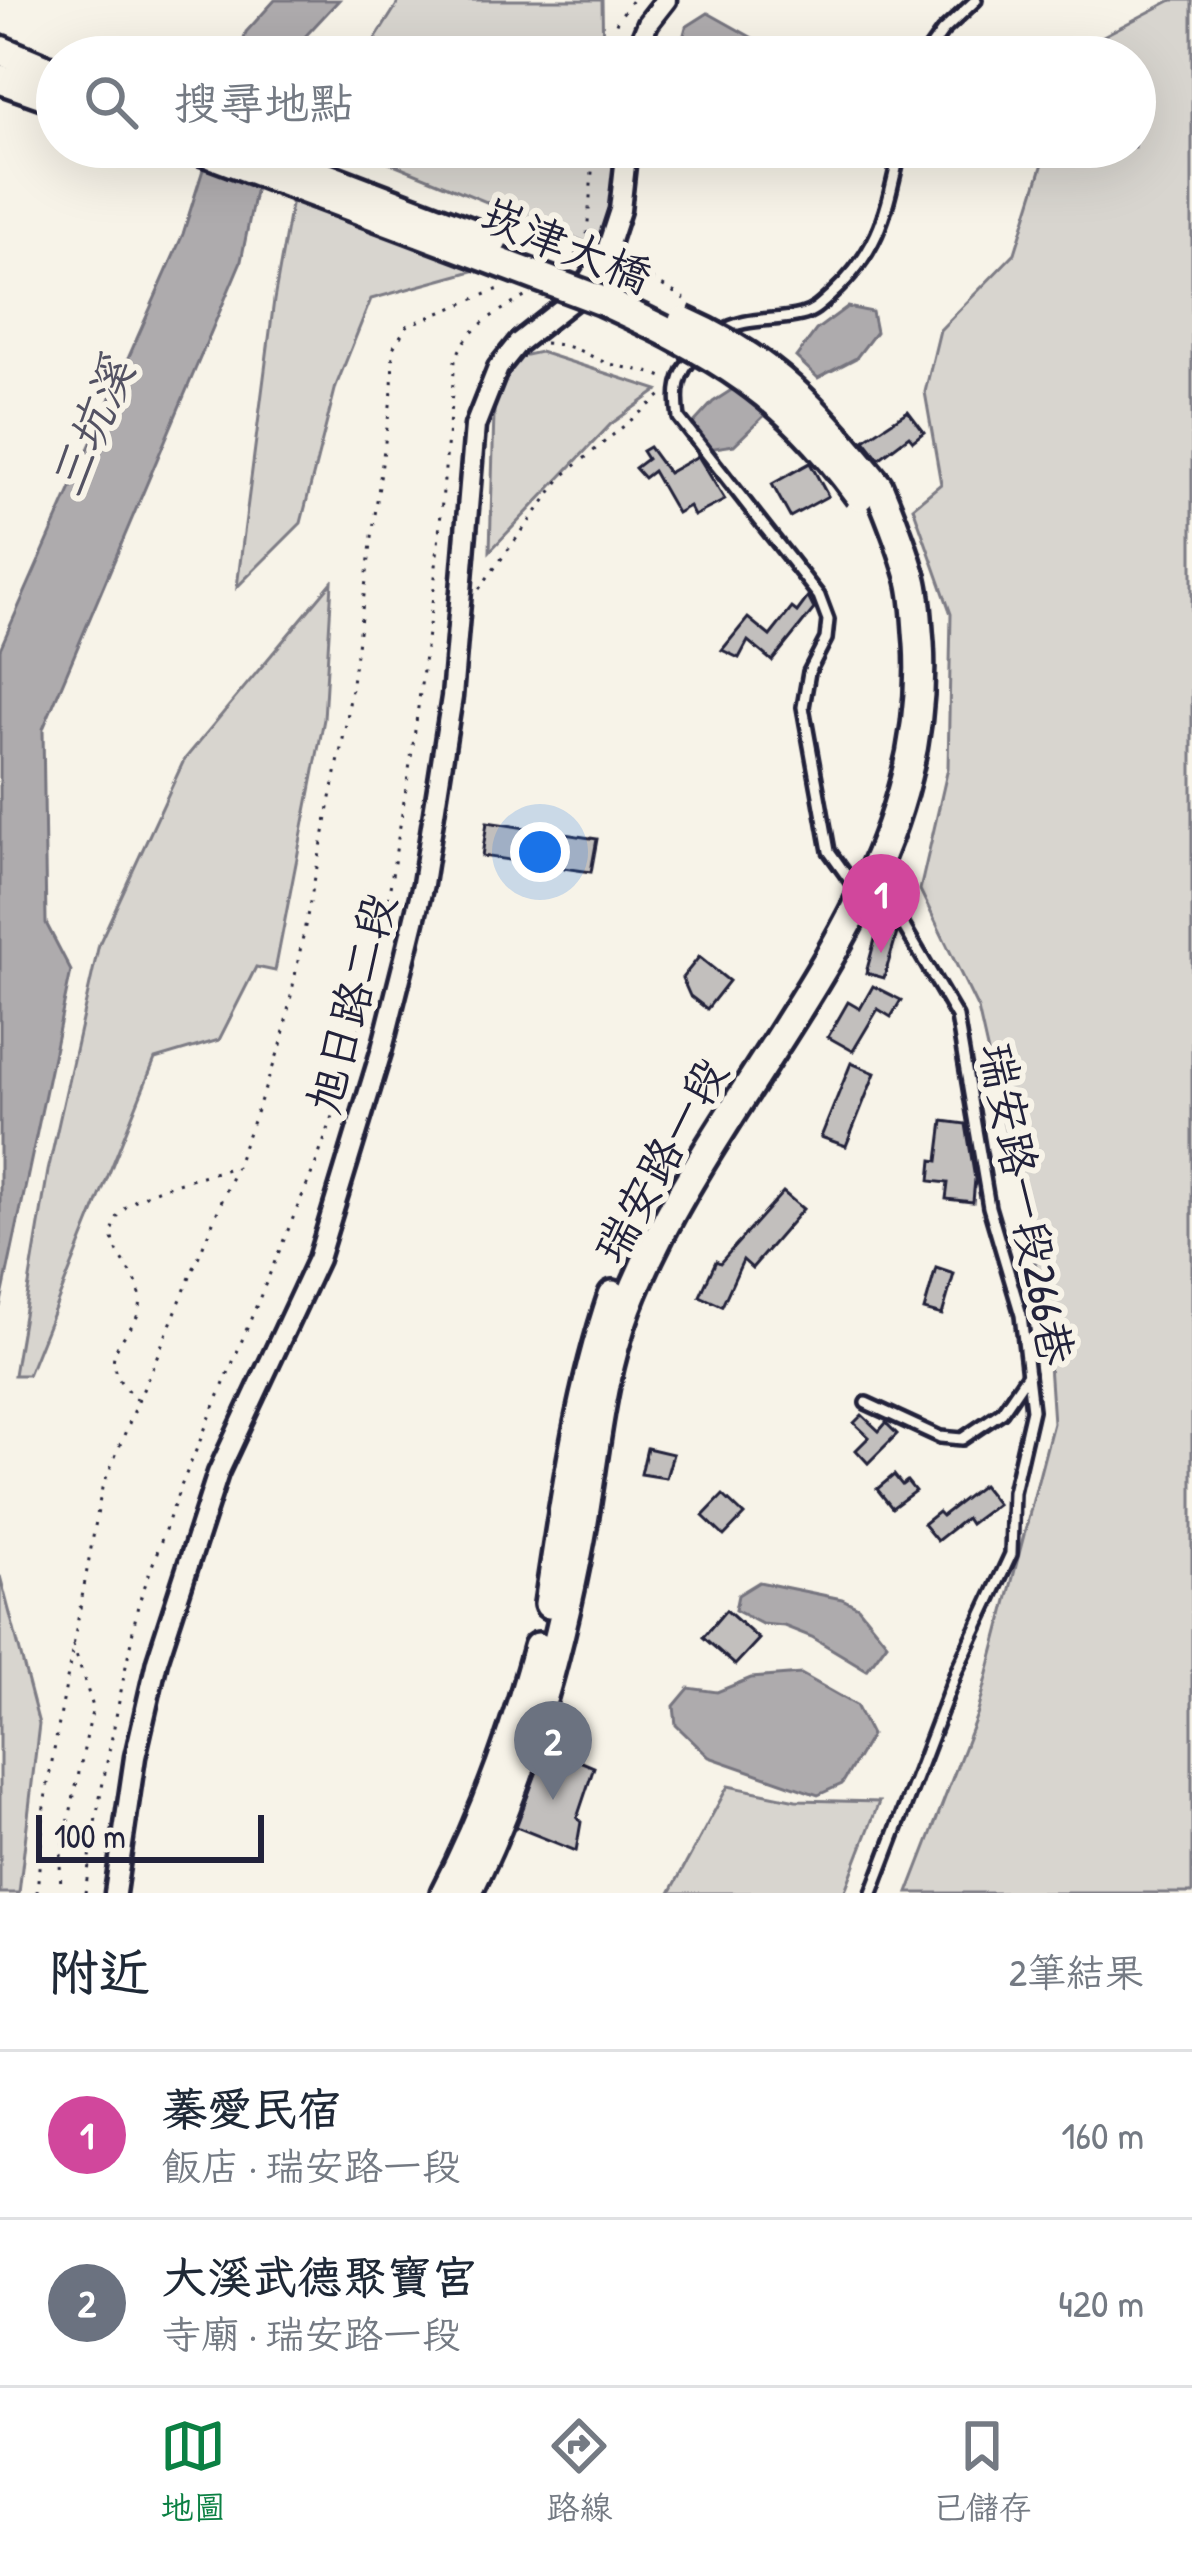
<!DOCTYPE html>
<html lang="zh-TW">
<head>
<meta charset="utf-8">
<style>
	body { margin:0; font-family:"Patrick Hand","LXGW WenKai TC",sans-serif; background:#f6f6f7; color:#1f2937 }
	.scale { position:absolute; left:36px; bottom:30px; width:228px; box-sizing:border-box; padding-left:12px; border:6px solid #22223b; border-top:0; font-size:33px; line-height:42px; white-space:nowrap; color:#22223b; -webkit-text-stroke:9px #f7f3e8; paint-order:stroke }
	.you { position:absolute; left:540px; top:852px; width:42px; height:42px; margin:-30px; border:9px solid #fff; border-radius:50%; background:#1a73e8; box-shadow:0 0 0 18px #1a73e833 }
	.badge { display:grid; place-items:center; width:78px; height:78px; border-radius:50%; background:#0b8043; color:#fff; font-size:39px; font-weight:700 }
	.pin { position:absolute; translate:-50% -99px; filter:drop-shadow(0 3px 6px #0008) }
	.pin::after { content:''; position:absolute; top:63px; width:42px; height:36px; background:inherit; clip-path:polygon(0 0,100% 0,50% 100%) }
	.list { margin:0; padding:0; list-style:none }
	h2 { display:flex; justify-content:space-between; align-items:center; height:156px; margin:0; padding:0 48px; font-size:51px }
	h2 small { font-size:39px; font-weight:400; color:#747a83 }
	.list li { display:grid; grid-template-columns:78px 1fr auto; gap:36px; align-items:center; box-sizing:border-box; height:168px; padding:0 48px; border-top:3px solid #e0e1e3 }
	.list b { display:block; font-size:45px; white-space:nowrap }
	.list p { margin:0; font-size:39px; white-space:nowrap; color:#747a83 }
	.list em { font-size:39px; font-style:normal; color:#747a83 }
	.icon { flex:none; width:66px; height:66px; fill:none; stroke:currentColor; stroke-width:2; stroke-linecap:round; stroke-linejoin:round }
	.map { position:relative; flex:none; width:1192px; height:1893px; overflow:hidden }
	.search { position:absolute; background:#fff; box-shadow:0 12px 48px #0002; left:36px; right:36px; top:36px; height:132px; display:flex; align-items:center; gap:30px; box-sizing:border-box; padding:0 42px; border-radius:66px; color:#747a83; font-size:45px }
	.sheet { height:492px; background:#fff }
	nav { display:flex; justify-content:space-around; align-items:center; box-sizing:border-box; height:168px; border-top:3px solid #e0e1e3; background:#fff; font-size:33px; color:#747a83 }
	nav a { display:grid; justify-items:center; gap:6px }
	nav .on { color:#0b8043 }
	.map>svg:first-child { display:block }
</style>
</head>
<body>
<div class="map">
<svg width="1192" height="1893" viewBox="0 0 1192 1893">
	<rect width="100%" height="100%" fill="#f7f3e8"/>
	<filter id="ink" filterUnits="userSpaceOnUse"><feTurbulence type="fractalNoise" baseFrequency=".00833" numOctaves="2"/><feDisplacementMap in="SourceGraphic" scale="24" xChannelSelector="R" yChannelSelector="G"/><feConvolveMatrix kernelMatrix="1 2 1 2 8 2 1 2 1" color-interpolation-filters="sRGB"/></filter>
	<g filter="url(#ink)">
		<!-- green -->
		<g fill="#d8d5cf" stroke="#7d7c85" stroke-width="3">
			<path d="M400,0h202l1,57h-239z"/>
			<path d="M1172,0h20v1893h-284l70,-181 75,-289 -8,-117 -67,-297 -58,-119 28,-122 3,-154 -38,-107 28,-23 -16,-92 15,-62 75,-77 33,-106h87v-90h-55l4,-11z"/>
			<path d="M352,147h266l-16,102z"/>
			<path d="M292,199l188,70 -109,30 -35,87 -35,137 -64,64 37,-287z"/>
			<path d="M540,352l118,38 -47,34 -121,127 5,-172 17,-21z"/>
			<path d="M332,582l-8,137 -49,252 -19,-4 -37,73 -64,19 -127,316h-14l34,-204 51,-227 85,-184z"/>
			<path d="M0,1576l39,148 -20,169h-19z"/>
			<path d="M728,1786l68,14 83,2 -35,91h-174z"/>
		</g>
		<!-- water -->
		<g fill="#aeabad" stroke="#76747f" stroke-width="3">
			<path d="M275,0h64l-53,57h-47l7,-25z"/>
			<path d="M708,13l50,28 3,16h-83l8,-30z"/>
			<path d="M210,147h54l-23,114 -198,468 3,194 25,48 -71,336v-658l183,-415z"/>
			<path d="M847,307l25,5 4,20 -20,26 -38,20 -22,-21 20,-27z"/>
			<path d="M733,389l33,25 -32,31 -26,4 -18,-22 23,-25z"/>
			<path d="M759,1582l83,17 16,8 29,36 -20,27 -55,-33 -28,-11 -22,-2 -27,-14 3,-15z"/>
			<path d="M801,1674l55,31 15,30 -29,49 -24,11 -109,-38 -33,-32 -2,-19 15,-18 28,4 34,-14z"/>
		</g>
		<!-- building -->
		<g fill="#c2bfbd" stroke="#22223b" stroke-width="3">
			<path d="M908,411l16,21 -11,9 -4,-5 -30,23 -15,-19z"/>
			<path d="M649,447l19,26 30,-17 27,44 -31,16 -5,-10 -12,7 -24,-42 -9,7 -9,-10 12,-9 -5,-8z"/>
			<path d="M810,463l18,33 -38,21 -18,-33z"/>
			<path d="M808,597l6,12 -42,52 -24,-20 -9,17 -17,-8 26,-32 22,18 22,-28 5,4z"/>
			<path d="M487,822l110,17 -6,33 -109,-16z"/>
			<path d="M878,928l19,5 -13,45 -18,-5z"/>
			<path d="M699,957l30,24 -22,28 -17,-13 -8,-18z"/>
			<path d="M873,986l28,14 -10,17 -13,-8 -25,42 -25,-14 20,-35 12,7z"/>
			<path d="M851,1063l24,10 -29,73 -25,-9z"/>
			<path d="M943,1121l23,3 9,55 -2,23 -27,-3 2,-16 -18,-2 2,-21 6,1z"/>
			<path d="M783,1192l20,17 -51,59 -9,-8 -21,46 -22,-10 16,-35 4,2z"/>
			<path d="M936,1268l18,6 -12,41 -18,-5z"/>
			<path d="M862,1415l17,16 7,-8 11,11 -29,29 -12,-13 13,-13 -15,-14z"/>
			<path d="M647,1448l26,6 -7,24 -25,-4z"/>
			<path d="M894,1475l8,10 5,-4 8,10 -23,17 -15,-19z"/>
			<path d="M982,1485l15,19 -27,20 -4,-6 -29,23 -14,-17 15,-12 4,4z"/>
			<path d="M723,1495l21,20 -20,21 -21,-20z"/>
			<path d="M726,1610l33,29 -24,26 -32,-28z"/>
			<path d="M546,1747l48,20 -17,51 4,4 -5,29 -60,-24z"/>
		</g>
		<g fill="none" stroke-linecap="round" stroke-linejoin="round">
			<defs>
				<g id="lane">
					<path d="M924,57l18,-25 34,-32"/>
					<path d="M720,332c26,-16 53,-10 81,-17 13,-3 21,-12 31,-21 50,-46 54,-84 69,-147"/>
					<path d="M695,355c-18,19 -20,37 -16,63l140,178 9,24 -2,19 -17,33 -6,35 26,144 32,45 38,22 58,99 32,190 32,108 11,95 -19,82 -2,62 -54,116 -85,223"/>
					<path d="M866,1403l74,34 22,2 40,-27 26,-38"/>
				</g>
				<g id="street">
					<path d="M634,57l14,-34 18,-23"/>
					<path d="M115,1893l20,-136 22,-96 61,-188 100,-214 64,-210 23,-91 18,-74 29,-187 23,-271 23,-58 20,-25 60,-47 28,-43 14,-43 7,-63"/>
				</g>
				<g id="primary">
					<path d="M0,50l57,24"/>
					<path d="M0,79l57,20"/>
					<path d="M549,1604c16,-105 30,-208 64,-309"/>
					<path d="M445,1893c41,-78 70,-161 93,-246"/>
					<path d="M467,1893c56,-113 90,-230 113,-354 14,-76 19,-159 47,-232 86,-224 308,-407 292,-664 -2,-20 -2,-43 -7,-63 -9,-32 -21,-63 -34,-94"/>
				</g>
			</defs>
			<!-- lane casing -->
			<use href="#lane" stroke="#22223b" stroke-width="18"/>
			<!-- street casing -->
			<use href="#street" stroke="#22223b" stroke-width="27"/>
			<!-- primary casing -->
			<use href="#primary" stroke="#22223b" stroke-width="36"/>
			<!-- path -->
			<g stroke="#22223b" stroke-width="3" stroke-dasharray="3 9" stroke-linecap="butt">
				<path d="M603,57l14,-36 15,-21"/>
				<path d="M621,261l64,38"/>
				<path d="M570,266l17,-31 7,-88"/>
				<path d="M544,343c22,1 36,7 55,17 20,9 44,8 66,18"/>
				<path d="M479,589l84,-113 101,-83"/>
				<path d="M137,1400c-58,-53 10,-63 3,-105 -4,-29 -39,-45 -23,-77 13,-28 89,-42 118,-51"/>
				<path d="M37,1893l7,-88 58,-317 134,-321 45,-122 66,-326 45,-328 1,-43 14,-22 97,-39"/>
				<path d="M61,1893l-1,-32 33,-154 -21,-65"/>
				<path d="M85,1893l10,-70 43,-218 41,-114 137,-328 36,-99 32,-139 29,-180 21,-157 21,-227c12,-35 42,-48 73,-66"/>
			</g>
			<!-- lane -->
			<use href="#lane" stroke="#f7f3e8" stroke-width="9"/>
			<!-- street -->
			<use href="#street" stroke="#f7f3e8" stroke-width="18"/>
			<!-- primary -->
			<use href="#primary" stroke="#f7f3e8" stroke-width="27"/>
			<defs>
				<g id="primary-bridge">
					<path d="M193,147l407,153c118,54 182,90 260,196"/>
					<path d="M247,147l246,94"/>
					<path d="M683,321c93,41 132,89 195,165"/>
				</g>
			</defs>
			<!-- primary-bridge casing -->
			<use href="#primary-bridge" stroke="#22223b" stroke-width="36" stroke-linecap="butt"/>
			<!-- primary-bridge -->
			<use href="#primary-bridge" stroke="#f7f3e8" stroke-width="27"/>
		</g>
	</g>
	<g text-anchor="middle" stroke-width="12" stroke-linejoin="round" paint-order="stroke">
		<!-- street labels -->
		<g font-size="45" fill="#22223b" stroke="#f7f3e8">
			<text transform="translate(566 245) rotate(22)" y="16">崁津大橋</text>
			<text transform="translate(351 1003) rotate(-75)" y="16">旭日路二段</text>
			<text transform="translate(660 1160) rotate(-61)" y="16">瑞安路一段</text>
			<text transform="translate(1027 1204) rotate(79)" y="16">瑞安路一段266巷</text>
		</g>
		<!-- water labels -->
		<g font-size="48" font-style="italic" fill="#535263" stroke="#f7f3e8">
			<text transform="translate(91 427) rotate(-67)" y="17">三坑溪</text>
		</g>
	</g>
</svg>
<div class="scale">100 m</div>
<div class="you"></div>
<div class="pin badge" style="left:881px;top:953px;background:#d1479c">1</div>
<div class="pin badge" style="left:553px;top:1800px;background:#6b7280">2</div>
<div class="search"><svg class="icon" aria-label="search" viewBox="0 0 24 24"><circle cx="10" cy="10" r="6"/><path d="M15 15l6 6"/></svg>搜尋地點</div>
</div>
<section class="sheet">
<h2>附近<small>2筆結果</small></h2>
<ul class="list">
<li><span class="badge" style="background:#d1479c">1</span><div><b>蓁愛民宿</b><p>飯店 · 瑞安路一段</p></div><em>160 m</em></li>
<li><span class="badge" style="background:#6b7280">2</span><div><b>大溪武德聚寶宮</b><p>寺廟 · 瑞安路一段</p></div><em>420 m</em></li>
</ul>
</section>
<nav>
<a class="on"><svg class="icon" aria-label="map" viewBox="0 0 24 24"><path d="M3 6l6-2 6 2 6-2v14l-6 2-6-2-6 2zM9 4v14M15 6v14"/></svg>地圖</a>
<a><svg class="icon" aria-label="directions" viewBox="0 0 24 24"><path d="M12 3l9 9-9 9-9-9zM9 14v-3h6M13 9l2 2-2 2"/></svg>路線</a>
<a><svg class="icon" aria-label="saved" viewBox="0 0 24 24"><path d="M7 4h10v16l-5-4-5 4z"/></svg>已儲存</a>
</nav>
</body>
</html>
